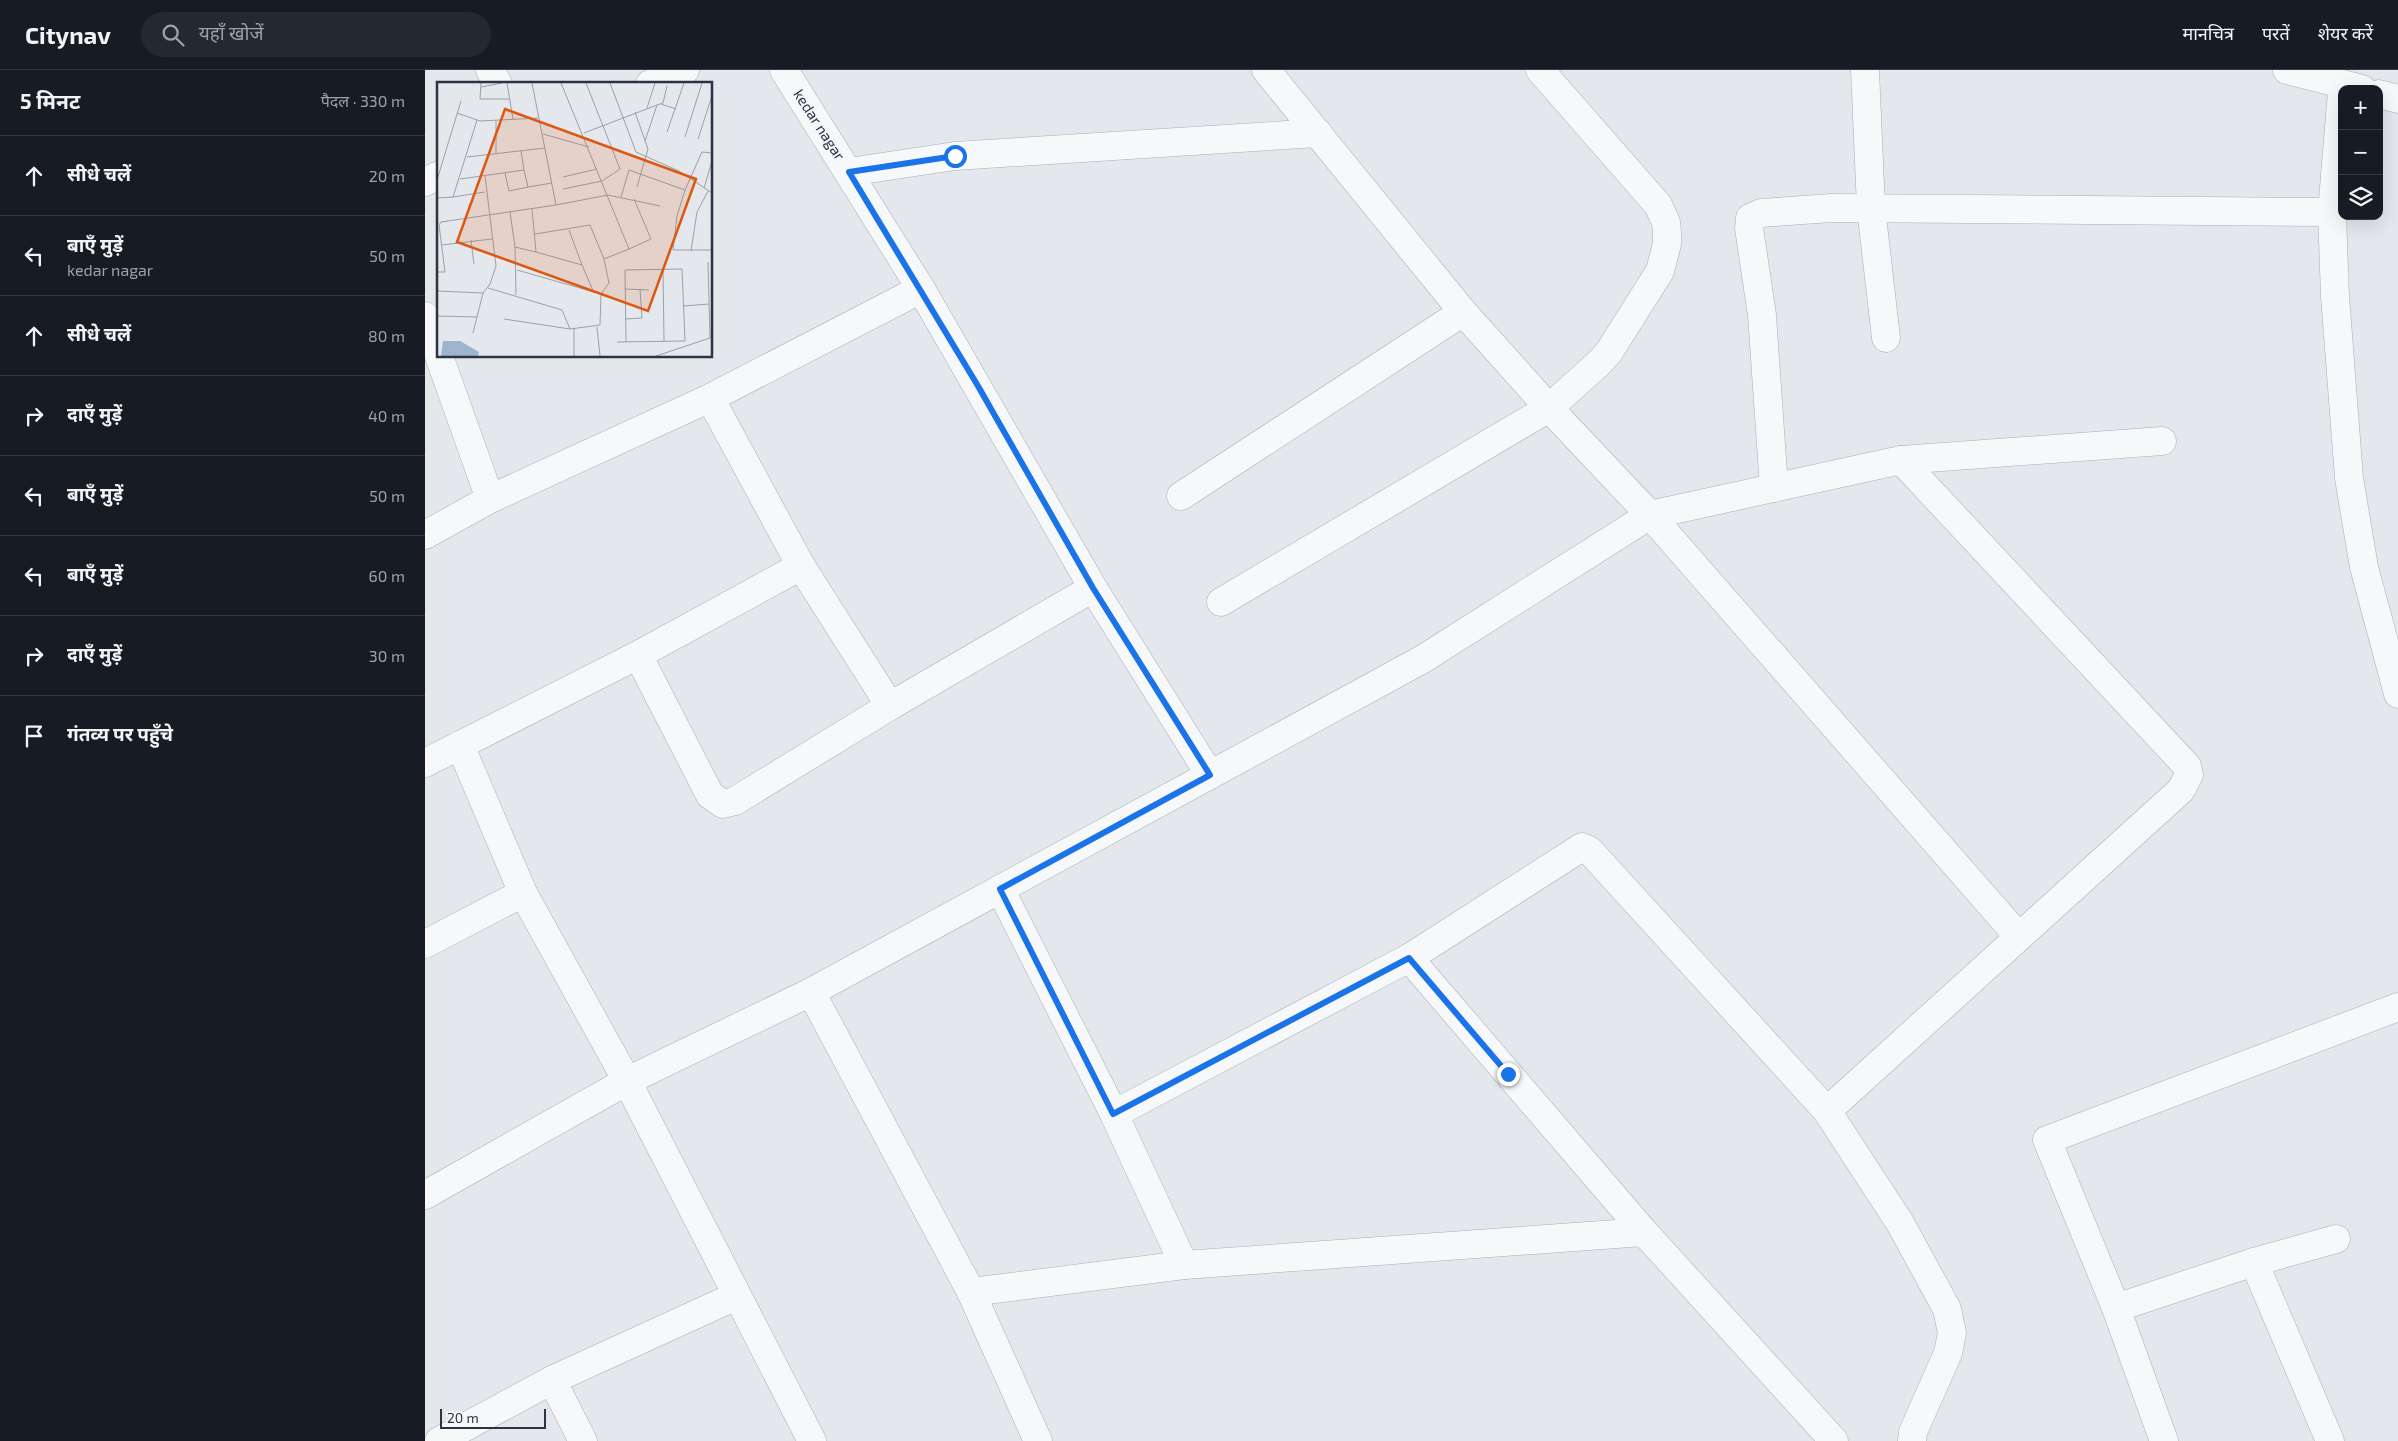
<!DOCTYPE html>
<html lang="hi">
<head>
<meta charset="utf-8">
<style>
	body { margin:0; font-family:"Exo 2","Noto Sans Devanagari",sans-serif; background:#242831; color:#f1f3f6 }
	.controls { position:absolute; right:15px; top:15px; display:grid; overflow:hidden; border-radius:10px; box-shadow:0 5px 20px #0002 }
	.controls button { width:45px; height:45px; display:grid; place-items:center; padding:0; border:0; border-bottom:1px solid #363941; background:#171b24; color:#f1f3f6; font:25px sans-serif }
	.scale { position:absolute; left:15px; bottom:12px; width:106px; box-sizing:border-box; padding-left:5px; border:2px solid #2b3445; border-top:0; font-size:14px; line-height:18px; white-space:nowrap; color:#2b3445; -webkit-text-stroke:4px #f4f6f9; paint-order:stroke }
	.stop { position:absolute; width:15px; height:15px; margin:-11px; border:4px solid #1a73e8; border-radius:50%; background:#fff }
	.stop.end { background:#1a73e8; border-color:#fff; box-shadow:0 1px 5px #0008 }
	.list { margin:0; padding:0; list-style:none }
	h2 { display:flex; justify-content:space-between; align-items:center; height:65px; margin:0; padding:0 20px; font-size:21px }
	h2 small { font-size:16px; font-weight:400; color:#9ea1a6 }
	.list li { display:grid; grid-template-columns:32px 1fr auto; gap:15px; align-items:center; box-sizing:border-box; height:80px; padding:0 20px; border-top:1px solid #363941 }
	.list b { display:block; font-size:19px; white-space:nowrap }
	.list p { margin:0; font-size:16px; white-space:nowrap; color:#9ea1a6 }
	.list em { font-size:16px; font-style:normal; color:#9ea1a6 }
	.icon { flex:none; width:28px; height:28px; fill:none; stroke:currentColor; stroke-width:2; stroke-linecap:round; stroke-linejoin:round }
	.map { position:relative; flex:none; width:1973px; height:1371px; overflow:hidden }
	header { display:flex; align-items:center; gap:30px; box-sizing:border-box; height:70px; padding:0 25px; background:#171b24; border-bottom:1px solid #363941 }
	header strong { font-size:24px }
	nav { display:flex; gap:28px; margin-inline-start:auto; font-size:18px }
	.search { width:350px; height:45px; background:#242831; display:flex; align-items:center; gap:12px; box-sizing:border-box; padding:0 18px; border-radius:28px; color:#9ea1a6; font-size:19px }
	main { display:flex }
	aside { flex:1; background:#171b24 }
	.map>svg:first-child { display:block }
</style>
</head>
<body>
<header>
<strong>Citynav</strong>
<div class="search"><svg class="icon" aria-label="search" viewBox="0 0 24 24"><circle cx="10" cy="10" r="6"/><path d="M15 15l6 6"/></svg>यहाँ खोजें</div>
<nav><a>मानचित्र</a><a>परतें</a><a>शेयर करें</a></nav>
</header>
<main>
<aside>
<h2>5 मिनट<small>पैदल · 330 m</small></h2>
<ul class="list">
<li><svg class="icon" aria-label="ahead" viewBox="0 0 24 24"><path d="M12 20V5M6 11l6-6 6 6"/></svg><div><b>सीधे चलें</b></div><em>20 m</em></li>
<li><svg class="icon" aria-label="left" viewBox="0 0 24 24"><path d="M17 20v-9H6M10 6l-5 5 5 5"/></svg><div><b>बाएँ मुड़ें</b><p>kedar nagar</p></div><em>50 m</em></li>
<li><svg class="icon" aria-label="ahead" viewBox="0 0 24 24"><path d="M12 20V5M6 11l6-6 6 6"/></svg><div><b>सीधे चलें</b></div><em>80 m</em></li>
<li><svg class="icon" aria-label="right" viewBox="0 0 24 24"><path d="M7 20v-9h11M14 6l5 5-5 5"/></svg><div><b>दाएँ मुड़ें</b></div><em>40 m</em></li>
<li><svg class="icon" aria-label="left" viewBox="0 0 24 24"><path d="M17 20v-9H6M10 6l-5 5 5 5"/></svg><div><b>बाएँ मुड़ें</b></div><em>50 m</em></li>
<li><svg class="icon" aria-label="left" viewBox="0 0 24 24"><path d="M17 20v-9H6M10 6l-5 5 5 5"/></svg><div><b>बाएँ मुड़ें</b></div><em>60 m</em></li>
<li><svg class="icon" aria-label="right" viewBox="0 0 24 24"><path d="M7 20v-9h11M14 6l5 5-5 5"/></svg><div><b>दाएँ मुड़ें</b></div><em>30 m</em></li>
<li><svg class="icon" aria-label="arrive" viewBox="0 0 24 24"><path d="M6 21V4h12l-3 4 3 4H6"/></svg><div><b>गंतव्य पर पहुँचे</b></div></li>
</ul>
</aside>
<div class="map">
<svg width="1973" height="1371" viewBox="0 0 1973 1371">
	<rect width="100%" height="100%" fill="#e4e7ec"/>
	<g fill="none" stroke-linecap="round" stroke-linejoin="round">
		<defs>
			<g id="street">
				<path d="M65,0l8,14"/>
				<path d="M1440,0l6,138 15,130"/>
				<path d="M1862,0l75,19"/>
				<path d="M225,14l35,-14"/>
				<path d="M1917,22l-10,120 3,84 14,182 15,89 34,127"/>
				<path d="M1954,24l19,5"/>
				<path d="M424,102l106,-16 363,-23"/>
				<path d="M0,112l14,-7"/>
				<path d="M0,246l14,39"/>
				<path d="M14,286l51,143"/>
				<path d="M1476,390l286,306 2,9 -8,15 -162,147"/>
				<path d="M1349,418l-12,-173 -13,-87 1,-10 11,-5 71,-5 500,4"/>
				<path d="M756,426l282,-184"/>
				<path d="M0,465l65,-36 220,-101 211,-109"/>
				<path d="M796,532l328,-194 49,-44 11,-12 51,-81 7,-27v-12l-1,-10 -8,-17 -118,-135"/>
				<path d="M213,585l72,140 13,9 12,-3 155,-95 -89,-140"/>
				<path d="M465,636l203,-118"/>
				<path d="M35,675l63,148 104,188 185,360"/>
				<path d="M0,693l213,-108 163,-89 -91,-168"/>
				<path d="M785,705l213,-116 227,-144 251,-55 261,-19"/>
				<path d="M0,874l98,-51"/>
				<path d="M386,922l160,300 213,-27 -70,-151 -114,-225"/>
				<path d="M1402,1041l73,112 47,86 5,24 -4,20 -35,79 -1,9"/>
				<path d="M689,1044l295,-156 173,-111 7,3 238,261 192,-174 -369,-422 -101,-107 -86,-96 -197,-242"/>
				<path d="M0,1125l202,-114 184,-89 399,-217 -117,-187 -172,-299 -137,-219"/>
				<path d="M1219,1162l190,209"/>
				<path d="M1829,1192l76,179"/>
				<path d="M759,1195l460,-33 -235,-274"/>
				<path d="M546,1222l67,149"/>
				<path d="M1691,1238l138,-46 82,-23"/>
				<path d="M127,1310l31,61"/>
				<path d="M14,1371l113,-61 184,-84"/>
				<path d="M1739,1371l-48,-133 -69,-168 351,-133"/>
			</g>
		</defs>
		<!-- street casing -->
		<use href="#street" stroke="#a9aeb7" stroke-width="29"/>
		<!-- street -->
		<use href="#street" stroke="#f7f8fa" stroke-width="28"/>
	</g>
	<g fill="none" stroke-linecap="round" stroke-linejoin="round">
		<!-- route -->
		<path stroke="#1a73e8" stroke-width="6" d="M530,86l-106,16 129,214 115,202 117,187 -210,114 113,225 296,-156 99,116"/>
	</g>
	<g text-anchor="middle" stroke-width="4" stroke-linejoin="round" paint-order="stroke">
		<!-- street labels -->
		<g font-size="15" fill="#2b3445" stroke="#f4f6f9">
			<text transform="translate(394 55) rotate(57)" y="5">kedar nagar</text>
		</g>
	</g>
	<!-- overview -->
	<g transform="translate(12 12)">
		<rect width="275" height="275" fill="#e4e7ec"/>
		<path d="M6,259h17l19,11 -1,4h-37z" fill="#9fb4cc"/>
		<path fill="none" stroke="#9a9fa9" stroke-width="1" d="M44,1l-1,16h29M70,1l6,36M173,1l26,69 43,19 33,22M44,5l21,-4M224,22l15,5M220,23l6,-2 4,-17M210,26l8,-25M198,30l13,37 -11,38M20,31l23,8 59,-3M230,50l17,-49M147,51l73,-28 -12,36M106,52l46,13M248,55l17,-54M261,57l14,-43M59,71v-33M275,71l-10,-1 -17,38 -8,26 -4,34h39M30,75l78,-9M68,91l4,18 19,-4 -4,-17M126,95l34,-8M23,97l64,-9 -3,-19M0,98l24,-79M91,105l24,-4M267,106l8,-27M126,107l39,-8 18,-12 -34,-86M16,115l32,-5M184,115l8,-27 56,20M0,116l16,-1 24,-77M119,123l52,-10 52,11M73,130l5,35 21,5 -4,-43M98,152l55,-9 14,34 25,-10 -68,-166M34,158l3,24M5,163l50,-6M78,165l1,48M192,167l22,-10 -17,-40M254,169l6,-39 11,-21M99,170l46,13 -13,-35M271,180l2,76M145,183l12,28M226,187l1,72M80,188l84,24M0,190h8l-6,-47 2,-3 115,-17 -24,-122M51,206l74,22 8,19M188,207l24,1M0,209l46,2 7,-9 6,-18 -11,-90M247,224l25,-2M0,234l40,1M67,237l66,10 30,-4 1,-31 8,-11 -5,-24M188,237l17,-1 -2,-29M160,245l3,29M36,251l10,-40M180,260l68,-1 -3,-72 -57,1 1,72M137,274v-27M219,274l54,-18"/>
		<path fill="#df570f" fill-opacity="0.15" stroke="#df570f" stroke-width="2.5" d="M68,27l191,70 -48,132 -191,-69z"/>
		<rect width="275" height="275" fill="none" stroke="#2b3445" stroke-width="2.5"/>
	</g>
</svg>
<div class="controls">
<button>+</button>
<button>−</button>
<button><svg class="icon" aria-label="layers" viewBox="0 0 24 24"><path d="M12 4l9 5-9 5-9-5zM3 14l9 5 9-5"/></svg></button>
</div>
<div class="scale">20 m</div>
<div class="stop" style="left:530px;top:86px"></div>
<div class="stop end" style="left:1083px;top:1004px"></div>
</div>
</main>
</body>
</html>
